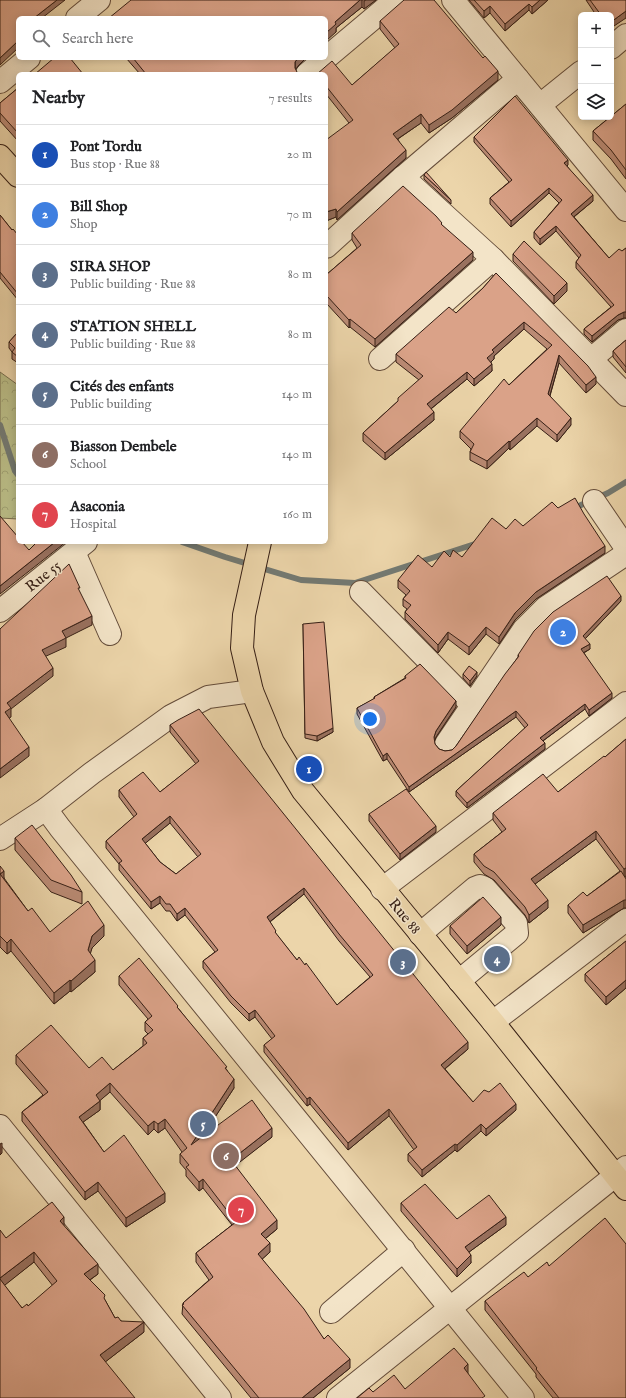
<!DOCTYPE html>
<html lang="en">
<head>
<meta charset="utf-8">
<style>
	body { margin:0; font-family:"IM FELL English",serif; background:#f6f6f6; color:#202124 }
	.controls { position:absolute; right:12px; top:12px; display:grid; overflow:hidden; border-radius:6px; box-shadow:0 2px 10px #0003 }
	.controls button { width:36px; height:36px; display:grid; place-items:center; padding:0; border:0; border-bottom:1px solid #e0e0e0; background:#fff; color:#202124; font:20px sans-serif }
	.you { position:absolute; left:370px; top:719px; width:14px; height:14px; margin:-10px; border:3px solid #fff; border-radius:50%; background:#1a73e8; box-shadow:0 0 0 6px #1a73e833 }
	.badge { display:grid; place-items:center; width:26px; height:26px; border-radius:50%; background:#2563eb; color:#fff; font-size:13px; font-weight:700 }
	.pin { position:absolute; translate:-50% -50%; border:2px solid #fff; box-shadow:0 1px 4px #0006 }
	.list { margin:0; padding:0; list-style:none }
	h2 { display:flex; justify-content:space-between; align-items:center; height:52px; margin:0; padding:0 16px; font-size:17px }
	h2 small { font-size:13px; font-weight:400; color:#757577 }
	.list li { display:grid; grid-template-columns:26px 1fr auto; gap:12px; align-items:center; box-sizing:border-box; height:60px; padding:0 16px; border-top:1px solid #e0e0e0 }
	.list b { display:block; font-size:15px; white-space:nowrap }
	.list p { margin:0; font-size:13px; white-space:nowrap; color:#757577 }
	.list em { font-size:13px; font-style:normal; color:#757577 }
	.icon { flex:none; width:22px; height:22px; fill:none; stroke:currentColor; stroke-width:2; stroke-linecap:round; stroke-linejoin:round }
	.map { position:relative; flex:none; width:626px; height:1398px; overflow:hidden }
	.search { position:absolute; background:#fff; box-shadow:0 2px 10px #0003; left:16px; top:16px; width:312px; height:44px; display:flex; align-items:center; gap:10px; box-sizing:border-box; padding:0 14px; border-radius:6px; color:#757577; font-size:15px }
	.panel { position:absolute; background:#fff; box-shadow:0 2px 10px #0003; left:16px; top:72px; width:312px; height:472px; border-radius:6px }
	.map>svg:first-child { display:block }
</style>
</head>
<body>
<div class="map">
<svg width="626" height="1398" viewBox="0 0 626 1398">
	<defs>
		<pattern id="park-crowns" width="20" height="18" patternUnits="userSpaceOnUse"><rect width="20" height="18" fill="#babd87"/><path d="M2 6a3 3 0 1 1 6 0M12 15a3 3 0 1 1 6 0" fill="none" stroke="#a0a274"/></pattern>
	</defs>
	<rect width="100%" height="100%" fill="#ecd5aa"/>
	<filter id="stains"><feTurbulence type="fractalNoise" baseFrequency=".005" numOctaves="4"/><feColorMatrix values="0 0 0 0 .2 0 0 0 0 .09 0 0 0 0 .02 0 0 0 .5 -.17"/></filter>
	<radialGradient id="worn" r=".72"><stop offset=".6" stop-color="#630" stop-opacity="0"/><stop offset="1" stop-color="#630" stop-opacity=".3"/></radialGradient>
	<!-- park -->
	<path fill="url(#park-crowns)" stroke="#786e4e" d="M0,372l18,13v134l-18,-1z"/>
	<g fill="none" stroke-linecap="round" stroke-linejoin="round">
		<!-- stream -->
		<g stroke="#737a73" stroke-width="6">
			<path d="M0,425l15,46 3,4"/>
			<path d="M572,509l36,-16 18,-11"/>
			<path d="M182,542l43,15 76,23 54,3 123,-40"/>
		</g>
		<defs>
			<g id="minor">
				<path d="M453,0l173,210"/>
				<path d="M77,18l22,-18"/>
				<path d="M611,48l15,-13"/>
				<path d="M307,74l88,-74"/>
				<path d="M0,82l29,-24"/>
				<path d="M540,105l41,-33"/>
				<path d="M403,177l90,82 133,136"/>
				<path d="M326,247l77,-70 115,-98"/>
				<path d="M380,359l113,-100"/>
				<path d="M591,359l35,-29"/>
				<path d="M594,501l32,47"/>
				<path d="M74,552l36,82"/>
				<path d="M361,592l111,113"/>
				<path d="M0,611l86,-69"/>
				<path d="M446,744l78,-115 21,-21 81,-54"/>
				<path d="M46,809l14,19 463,570"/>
				<path d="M0,839l46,-30 46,-36 79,-57 37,-19 44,-6"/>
				<path d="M382,889l244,-186"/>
				<path d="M420,934l55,-46 5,-2 5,2 31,35 1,10 -58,48"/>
				<path d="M493,1022l133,-102"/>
				<path d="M0,1126l220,272"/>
				<path d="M331,1312l73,-62"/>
				<path d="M338,1398l288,-231"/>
			</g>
			<g id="major">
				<path d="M0,156l18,20"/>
				<path d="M260,542l-16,73 -2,33 10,43 21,51 30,49 190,231 133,167"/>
			</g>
		</defs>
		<!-- minor casing -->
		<use href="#minor" stroke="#644c3a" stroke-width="24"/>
		<!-- major casing -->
		<use href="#major" stroke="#361f15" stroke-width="24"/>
		<!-- minor -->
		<use href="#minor" stroke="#f3e4c8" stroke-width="22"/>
		<!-- major -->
		<use href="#major" stroke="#ecd5aa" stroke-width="22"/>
	</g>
	<!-- wall -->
	<g fill="#bb8b75" stroke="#361f15" fill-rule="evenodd">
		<path d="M131,0h245l-12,9 -2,-2 -26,21v4z"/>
		<path d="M469,0h79l-16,14 -3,-4 -24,21 -15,-18 -6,5z"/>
		<path d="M586,0h40l-15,15h-15z"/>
		<path d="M380,21l118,59 -46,38 -23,15 -8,-10 -23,16 8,19 -69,62 -1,-3 -10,4 23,-98 -23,-29v-20l26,11 43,-37 -15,-19z"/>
		<path d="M126,58h180l-7,7 -4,5 3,4h-158z"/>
		<path d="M18,88v53l-18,-20v-18z"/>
		<path d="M626,104v75l-15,-20 -18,-19v-9z"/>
		<path d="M474,137l94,28 -1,1 26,35 -19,16 35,41 13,-7 4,-3v70h-2l-6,2 -26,22 -8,-8v-5l27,-22 -35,-39v-6l3,-4 -23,-27 -16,14 -6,-7v-6l25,-29 -10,-10 -38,34 -21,-23v-6l19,-16 -35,-40z"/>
		<path d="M424,175l27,25v4l-27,-25z"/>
		<path d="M0,215l12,15 6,5v65l-18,-22z"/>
		<path d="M442,225l31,35 -98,87 -25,-20 -1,1 -22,-24 -1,-29 31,-27 -5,-8v-7z"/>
		<path d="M513,254l54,37 -13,13 -41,-43z"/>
		<path d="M496,273l100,111 -10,9 -27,-30 -9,33 21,29 -14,17 -20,-16 -27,24 -1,-2 -22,21 -17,-9v-8l1,-3 -11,-11v-7l87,-82 -23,-20 -30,27v3l-3,3 1,9 -18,15 -7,-7 -36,30 3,11 -49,40 -22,-19v-8l35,-32 21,-21 -23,-18v-8l60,-41 27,-25z"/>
		<path d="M18,332v31l-6,-4v-7l-3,-4v-6z"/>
		<path d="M626,340v33l-13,-16v-6z"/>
		<path d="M558,508l47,45 -69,46 -21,21 -16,24 -13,-10 -17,21 -21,-16 -10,14 -33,-34v-7l2,-3 -4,-3v-7l3,-4 -8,-7v-8l34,-13 18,-10h12l44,-28 17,-3z"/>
		<path d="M621,601l-36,38 5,10 -6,4 28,45 -23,18 -4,-7 -42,32 2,8 -78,59 -11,-12v-5l69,-63 -9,-11 -107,75 -22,-33 -4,2 -26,-47v-6l17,-9v-2l31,-19v-2l51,31 -20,30 -2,4 1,3 4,5 6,2 7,-1 4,-4 62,-89v-2z"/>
		<path d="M303,624l30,108 -16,9 -12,-3z"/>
		<path d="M463,674l14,2 -7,10 -7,-8z"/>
		<path d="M170,725l298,324 -23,20 28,33 43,8 -30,26 -5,-5 -24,21 -2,-2 -33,27 -14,-16v-7l6,-4 -25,-34 -41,34 -38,-46 -3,2 -43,-54v-7l8,-6 -17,-22 -6,4 -18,-18 -28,-35v-7l12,-9 -30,-37 -8,6 -7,-10h-4l-6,-8 -9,6 -32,-39v-6l-13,-16v-7l28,-24 -15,-20v-7l41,2 36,-28 -26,-32zM170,823l28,34 -22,17 -16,-12 -15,-19zM304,894l35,47 31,36 -33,28 -40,-45 -21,-26 -6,-12z"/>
		<path d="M626,739v137l-1,1 1,2v29h-2l-41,25 -15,-20v-8l19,-9 33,-25 -24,-32 -61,45 13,24 -19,15 -4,-8 -31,-35 -10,-6 -10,-12v-8l28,-22 -9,-12v-7l65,-21 47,-35z"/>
		<path d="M369,814l67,18 -36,28 -31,-39z"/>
		<path d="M15,838l67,54v12l-31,-12 -36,-42z"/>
		<path d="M0,866l4,12 24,33 22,21 54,4 -12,12 -2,5 5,19 -24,20 -1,-1 -16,13 -43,-53 -4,3 -7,-7z"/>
		<path d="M501,925l-34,29 -17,-20v-8z"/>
		<path d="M626,941v47l-20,17 -21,-24v-7z"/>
		<path d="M119,976l59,32 49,62 7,18 -32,49h70l-37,28 42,64 -12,10 5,13 -8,7 62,80 26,29 -37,30h-62l-69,-84 1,-11 26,-23 -13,-18v-9l36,-28 -29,-37 -4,3 -13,-15v-6l-6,-7v-9l2,-2 -17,-24 -7,5 -4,-4 -6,6 -38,-43 -10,8v10l-17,12 21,30 61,50 -39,25 -28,-36 -13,9 -63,-79v-9l21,-17 -27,-31v-9l73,13 24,2 30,-24v-8l5,-4 -3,-3v-9l3,-3 -29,-34z"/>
		<path d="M401,1203l56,16 49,6 -37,27 2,11 -14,14 -56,-66z"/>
		<path d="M64,1226l34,48 -8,6 15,20 10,18 29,14 -39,30 -105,36 6,-160zM34,1262l19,24 -25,20 -6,2 -18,-23z"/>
		<path d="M485,1301l141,97h-73l-17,-21v-3l-51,-64z"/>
	</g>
	<!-- shaded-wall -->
	<g fill="#99715f" stroke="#361f15">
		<path d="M57,0h8l-23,18h-8z"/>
		<path d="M360,0h2v7l-26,21v4l-10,9v-8l9,-11z"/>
		<path d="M366,0h10l-12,9v-8z"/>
		<path d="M540,0h8l-16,14v-7z"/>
		<path d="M529,4v6l-24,21v-7z"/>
		<path d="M490,6v7l-6,5v-7z"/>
		<path d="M626,11v7l-15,10v-6z"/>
		<path d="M18,41v7l-18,17v-7z"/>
		<path d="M298,58h8l-7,7 -4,5v4v-12z"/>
		<path d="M498,71v9l-46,38 -23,15v-8z"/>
		<path d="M421,114v9l-28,19v-8z"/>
		<path d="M406,150v8l-69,62v-8z"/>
		<path d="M568,160v5l-4,4v-6z"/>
		<path d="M549,188v5l-38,34v-6z"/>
		<path d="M593,195v6l-22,18v-5z"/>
		<path d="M336,209v8l-10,4v-9z"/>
		<path d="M556,226v5l-16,14v-6z"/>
		<path d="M473,252v8l-98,87v-8z"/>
		<path d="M567,283v8l-13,13v-8z"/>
		<path d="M327,296v8l-1,1v-8z"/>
		<path d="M624,312v6l-6,2 -26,22v-6l26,-21z"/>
		<path d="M350,319v8l-1,1v-8z"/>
		<path d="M524,322v7l-30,27v3l-7,7v-8l5,-8z"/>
		<path d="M559,355v8l-11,39v-8z"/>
		<path d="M492,364v7l-18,15v-7z"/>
		<path d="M467,372v7l-40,33v-8z"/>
		<path d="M596,377v7l-10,9v-8z"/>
		<path d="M434,412v8l-49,40v-7z"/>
		<path d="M537,418v8l-27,24v-8z"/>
		<path d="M571,418v7l-14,17v-7z"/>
		<path d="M509,441v7l-22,21v-8z"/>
		<path d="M55,542h11l-66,52v-8z"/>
		<path d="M605,546v7l-69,46 -21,21 -16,24v-7l16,-24 21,-21z"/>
		<path d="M621,596v5l-38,40v-5z"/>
		<path d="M92,616v9l-26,13v9l-24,11v-8l20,-19z"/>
		<path d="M486,627v7l-17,21v-8z"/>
		<path d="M448,632v7l-10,14v-8z"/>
		<path d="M590,644v5l-9,5v-5z"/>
		<path d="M53,668v8l-42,33v8l-6,4v-9l2,-9z"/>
		<path d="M477,672v4l-7,10v-5z"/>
		<path d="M612,693v5l-23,18v-6z"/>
		<path d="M456,701v6l-20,30 -2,6v-6l2,-6z"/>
		<path d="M585,704v5l-45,34v-5z"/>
		<path d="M516,711v6l-107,75v-5z"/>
		<path d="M333,728v4l-16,9v-5z"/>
		<path d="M545,743v6l-78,59v-5z"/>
		<path d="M29,747v9l-29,22v-9z"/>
		<path d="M387,753v6l-4,2v-5z"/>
		<path d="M170,816v7l-28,23v-7z"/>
		<path d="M436,826v6l-36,28v-6z"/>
		<path d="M596,831v8l-65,48v-8z"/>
		<path d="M626,868v8l-2,1v-8z"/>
		<path d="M4,871v11l-4,-8z"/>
		<path d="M304,888v6l-37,30v-7z"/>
		<path d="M160,896v7l-9,6v-7z"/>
		<path d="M548,900v8l-19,15v-8z"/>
		<path d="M624,900v8l-41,25v-8z"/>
		<path d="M185,908v7l-8,6v-7z"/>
		<path d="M501,917v8l-34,29v-8z"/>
		<path d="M104,925v11l-12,12 -4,14v-12l4,-14z"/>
		<path d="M11,939v12l-4,3v-11z"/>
		<path d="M95,960v12l-24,20v-11z"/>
		<path d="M70,980v11l-16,13v-11z"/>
		<path d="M626,980v8l-20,17v-8z"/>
		<path d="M255,1010v7l-6,4v-7z"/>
		<path d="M468,1042v7l-27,23v-7z"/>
		<path d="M234,1079v9l-43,66v-9z"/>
		<path d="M110,1083v9l-14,12v-9z"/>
		<path d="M310,1097v7l-3,2v-7z"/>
		<path d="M100,1101v9l-21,15v-8z"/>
		<path d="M516,1104v6l-30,26v-7z"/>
		<path d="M389,1109v7l-41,34v-7z"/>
		<path d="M165,1119v9l-7,5v-9z"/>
		<path d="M154,1121v8l-6,6v-9z"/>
		<path d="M481,1124v7l-24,21v-7z"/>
		<path d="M272,1128v9l-41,32v-9z"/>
		<path d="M2,1143v10l-2,2v-11z"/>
		<path d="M455,1144v6l-33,27v-7z"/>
		<path d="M203,1179v9l-4,3v-9z"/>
		<path d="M98,1182v9l-13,9v-8z"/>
		<path d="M165,1193v9l-39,25v-9z"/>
		<path d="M64,1217v10l-4,-6z"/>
		<path d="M506,1217v8l-41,30v-8z"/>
		<path d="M277,1220v9l-16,13v-8z"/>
		<path d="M270,1243v9l-12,11v-9z"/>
		<path d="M34,1252v10l-34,27v-11z"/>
		<path d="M471,1255v8l-14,14v-8z"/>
		<path d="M98,1264v10l-14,10v-10z"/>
		<path d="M144,1322v10l-44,34v-11z"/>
		<path d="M350,1359v9l-37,30h-11z"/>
		<path d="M468,1364v11l-4,-7z"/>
	</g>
	<!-- building -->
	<g fill="#daa288" stroke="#361f15" fill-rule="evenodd">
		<path d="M0,0h57l-23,18h-16v23l-18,17z"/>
		<path d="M131,0h229l-25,22 1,2 -10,9v-15h-217z"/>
		<path d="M404,0h30l49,58 2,-2 13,15 -46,39 -23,15 -8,-11 -28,20 13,16 -69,62 -1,-3 -10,3v-72l27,-20 -27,-34v-12h-9l15,-13 20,24 47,-41 -19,-23z"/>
		<path d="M474,0h66l-8,7 -3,-3 -24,20 -15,-18 -6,5z"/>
		<path d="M590,0h36v11l-15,11v-7h-10z"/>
		<path d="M54,58h16l13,16h-48z"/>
		<path d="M133,58h165l-3,4v6l3,6h-152z"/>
		<path d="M18,88v45l-18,-20v-10z"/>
		<path d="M515,96l53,64 -4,3 29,32 -22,19 38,44 10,-9 3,2 4,-3v64h-2l-6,3 -26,21 -8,-7 30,-24 -38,-43 5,-7 -25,-29 -16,13 -6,-7 28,-32 -13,-12 -38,33 -21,-23 22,-18 -38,-43z"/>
		<path d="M626,104v66l-15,-20 -18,-19z"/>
		<path d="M426,172l25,28 -27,-25z"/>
		<path d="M403,186l33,30 6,7 -1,1 32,28 -98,87 -25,-20 -1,1 -22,-24 -1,1v-22l35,-30 -9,-12z"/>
		<path d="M0,215l12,15 1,-1 5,6v59l-18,-22z"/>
		<path d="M524,241l43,42 -13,13 -41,-42z"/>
		<path d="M496,273l92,93 8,11 -10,8 -27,-30 -11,39 23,24 -14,17 -20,-17 -27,24 -1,-1 -22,20 -17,-9 4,-8 -14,-13 44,-52 5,6 43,-40 -28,-23 -32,28 2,2 -7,6 5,6 -18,15 -7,-7 -40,32 7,8 -49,41 -22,-20 35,-32v-3l25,-22 -27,-22 53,-47 7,6 27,-25z"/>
		<path d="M18,332v25l-6,-5 3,-4 -6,-6z"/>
		<path d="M626,340v27l-13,-16z"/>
		<path d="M575,498l9,16 21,32 -69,46 -21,21 -16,24 -13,-10 -17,20 -21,-15 -10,13 -33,-33 6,-7 -8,-6 7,-8 -12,-11 20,-25 14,12 12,-16 6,6 3,-7 9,7 30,-39 14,11 9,-10 8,7 29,-24 6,6z"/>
		<path d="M0,516l18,21v5h4l7,8 8,-8h18l-55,44z"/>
		<path d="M69,564l11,24h-2l14,28 -30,15 4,7 -24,12 11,18 -46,35 4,5 -6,4 24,35 -29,22v-140z"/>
		<path d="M607,576l14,20 -38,40 7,8 -9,5 31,44 -23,17 -4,-6 -45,34 5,5 -78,60 -11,-12 72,-66 -12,-14 -107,76 -22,-34 -4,3 -26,-48 18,-10 -1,-1 32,-19 -1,-2 15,-12 36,37 -20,30 -2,6 1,7 4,5 6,2 7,-1 4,-4 49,-72 14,-18 -1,-1 16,-24 19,-19z"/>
		<path d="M324,622l9,106 -16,8 -12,-2 -2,-110z"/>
		<path d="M469,666l8,6 -7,9 -7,-7z"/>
		<path d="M199,709l269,333 -27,23 32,37 11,-12 5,2 11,-9 16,21 -30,25 -5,-5 -24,21 -2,-1 -33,26 -14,-16 9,-7 -28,-38 -41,34 -38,-46 -3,2 -43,-54 11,-9 -20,-26 -6,4 -18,-18 -28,-35 15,-11 -33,-42 -8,6 -7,-10h-4l-6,-8 -9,6 -32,-39 3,-2 -16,-20 31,-27 -18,-24 24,-18 17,20 39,-31 -29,-36 8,-5zM170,816l31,38 -25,20 -16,-12 -18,-23zM304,888l35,46 34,41 -36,30 -31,-42 -1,2 -6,-8 -2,3 -22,-28 1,-1 -9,-14z"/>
		<path d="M626,739v129l-2,1 -28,-38 -65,48 17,21 -19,15 -4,-8 -31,-35 -10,-6 -10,-12 32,-25 -13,-16 50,-39 15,18 46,-36 1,1z"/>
		<path d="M406,789l30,37 -36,28 -31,-40z"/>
		<path d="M32,825l39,50 11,17 -31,-12 -36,-42z"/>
		<path d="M0,866l4,5 -4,3z"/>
		<path d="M621,871l5,8v21h-2l-41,25 -15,-20 15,-13 4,4z"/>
		<path d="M0,874l28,37 4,-3 18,24 38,-31 16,24 -12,11 -4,14 7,10 -24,21 -1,-1 -16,13 -43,-54 -4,4 -7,-7z"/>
		<path d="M483,897l18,20 -34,29 -17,-20z"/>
		<path d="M626,941v39l-20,17 -21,-23z"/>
		<path d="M139,958l39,48 -1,1 50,60 -2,1 9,11 -43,66 61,-45 20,28 -41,32 46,60 -16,14 9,9 -12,11 46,55 20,30 4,-4 22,24 -48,39h-43l-77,-93 2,-1 -1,-1 30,-26 -17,-24 40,-31 -33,-43 -4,3 -13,-15 3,-2 -9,-11 7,-6 -22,-29 -7,5 -4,-3 -6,5 -38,-43 -14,12 4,6 -21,16 25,35 20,-17 41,58 -39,25 -28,-36 -13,10 -63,-80 26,-20 -32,-37 35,-30 38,43 13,-11 11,13 34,-27 -4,-5 10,-8 -8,-8 7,-6 -33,-40z"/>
		<path d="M425,1184l32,35 32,-24 17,22 -41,30 6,8 -14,14 -56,-66z"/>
		<path d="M52,1202l12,15 -4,4 38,43 -14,10 21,21 -1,3 11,20 3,-1 3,4 23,1 -44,33 35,43h-135v-119l22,29 5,-4 1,2 29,-25 -23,-29 -34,26v-48l6,8z"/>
		<path d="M605,1218l21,26v154h-67l-23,-29 1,-1 -52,-67 39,-29 4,5 19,-15 2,4z"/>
		<path d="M454,1348l14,16 -4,4 21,28 -3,2h-125l12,-10 4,4 21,-17 11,14z"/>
	</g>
	<g text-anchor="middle" stroke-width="3" stroke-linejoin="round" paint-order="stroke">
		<!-- street labels -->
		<g font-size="15" fill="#361f15" stroke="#f3e4c8">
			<text transform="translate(43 576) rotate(-39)" y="5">Rue 55</text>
			<text transform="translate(405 916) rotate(50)" y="5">Rue 88</text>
		</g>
	</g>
	<rect width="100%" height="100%" filter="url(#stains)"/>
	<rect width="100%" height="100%" fill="url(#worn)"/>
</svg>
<div class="controls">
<button>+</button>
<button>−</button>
<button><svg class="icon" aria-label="layers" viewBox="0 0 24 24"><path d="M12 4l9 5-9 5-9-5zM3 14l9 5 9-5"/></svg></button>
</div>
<div class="you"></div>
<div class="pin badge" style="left:309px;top:769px;background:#1a4fb4">1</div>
<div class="pin badge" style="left:563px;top:632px;background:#3f7fe0">2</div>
<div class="pin badge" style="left:403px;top:962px;background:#5c6f8a">3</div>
<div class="pin badge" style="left:497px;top:959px;background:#5c6f8a">4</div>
<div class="pin badge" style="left:203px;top:1124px;background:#5c6f8a">5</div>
<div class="pin badge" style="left:226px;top:1156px;background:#8d6e63">6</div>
<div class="pin badge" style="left:241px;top:1210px;background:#e0444e">7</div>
<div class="search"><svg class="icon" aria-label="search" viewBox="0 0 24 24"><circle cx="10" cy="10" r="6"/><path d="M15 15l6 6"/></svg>Search here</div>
<section class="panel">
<h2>Nearby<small>7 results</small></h2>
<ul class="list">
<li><span class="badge" style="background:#1a4fb4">1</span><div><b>Pont Tordu</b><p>Bus stop · Rue 88</p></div><em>20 m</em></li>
<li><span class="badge" style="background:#3f7fe0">2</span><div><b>Bill Shop</b><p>Shop</p></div><em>70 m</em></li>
<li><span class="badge" style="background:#5c6f8a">3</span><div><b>SIRA SHOP</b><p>Public building · Rue 88</p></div><em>80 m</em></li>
<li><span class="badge" style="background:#5c6f8a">4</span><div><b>STATION SHELL</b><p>Public building · Rue 88</p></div><em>80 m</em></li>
<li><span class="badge" style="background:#5c6f8a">5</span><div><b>Cités des enfants</b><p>Public building</p></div><em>140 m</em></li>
<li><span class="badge" style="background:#8d6e63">6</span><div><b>Biasson Dembele</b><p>School</p></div><em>140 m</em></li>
<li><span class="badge" style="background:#e0444e">7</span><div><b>Asaconia</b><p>Hospital</p></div><em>160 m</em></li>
</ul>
</section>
</div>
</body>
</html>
